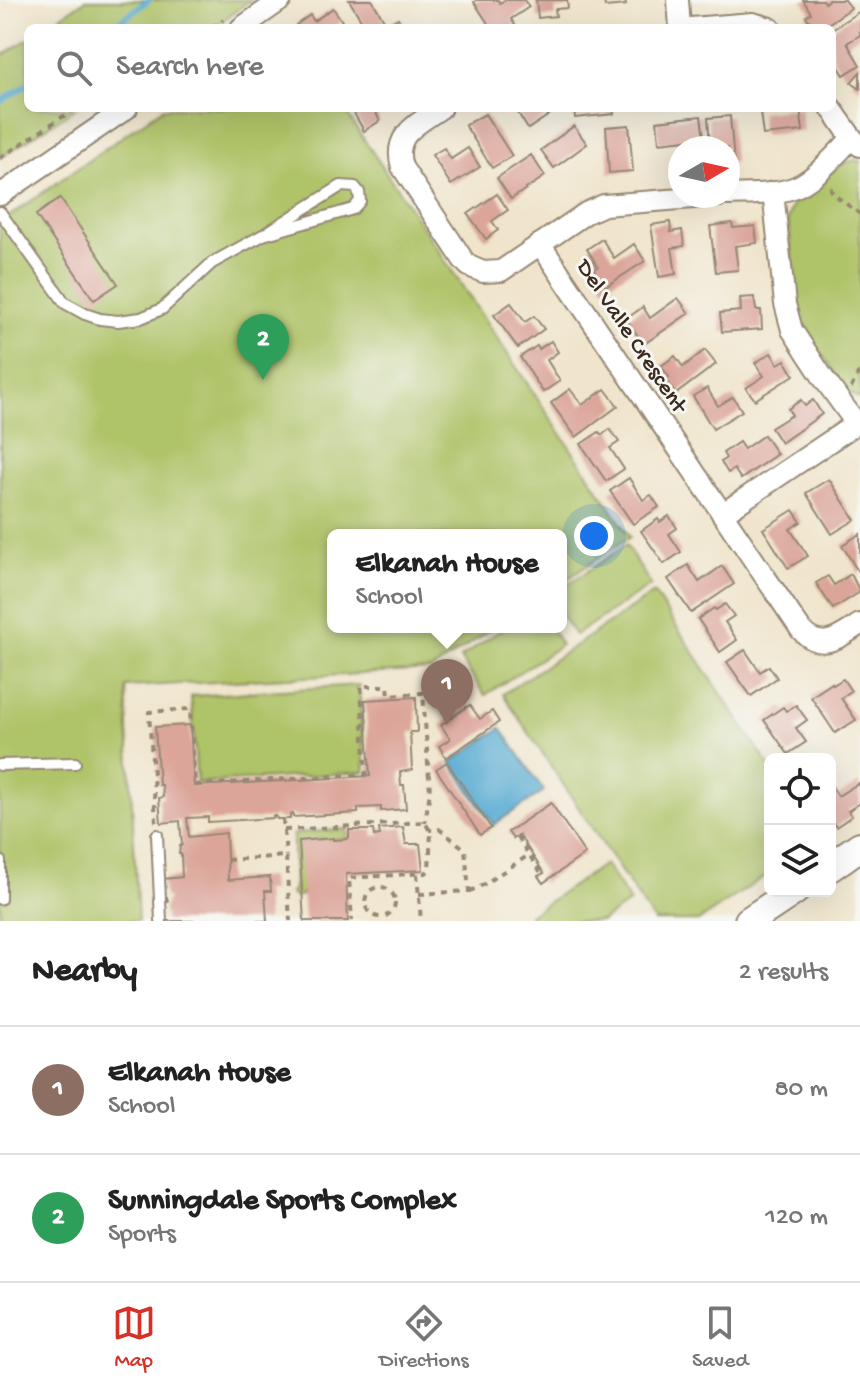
<!DOCTYPE html>
<html lang="en">
<head>
<meta charset="utf-8">
<style>
	body { margin:0; font-family:"Gochi Hand",sans-serif; background:#f2f2f2; color:#222 }
	.controls { position:absolute; right:24px; bottom:24px; display:grid; overflow:hidden; border-radius:12px; box-shadow:0 8px 32px #0002 }
	.controls button { width:72px; height:72px; display:grid; place-items:center; padding:0; border:0; border-bottom:2px solid #e0e0e0; background:#fff; color:#222; font:40px sans-serif }
	.compass { position:absolute; left:668px; top:136px; width:72px; height:72px; border-radius:50%; background:#fff; box-shadow:0 8px 32px #0002; rotate:81deg }
	.you { position:absolute; left:594px; top:536px; width:28px; height:28px; margin:-20px; border:6px solid #fff; border-radius:50%; background:#1a73e8; box-shadow:0 0 0 12px #1a73e833 }
	.badge { display:grid; place-items:center; width:52px; height:52px; border-radius:50%; background:#d93025; color:#fff; font-size:26px; font-weight:700 }
	.pin { position:absolute; translate:-50% -66px; filter:drop-shadow(0 2px 4px #0008) }
	.pin::after { content:''; position:absolute; top:42px; width:28px; height:24px; background:inherit; clip-path:polygon(0 0,100% 0,50% 100%) }
	.popup { position:absolute; left:327px; top:529px; width:240px; height:104px; box-sizing:border-box; display:grid; place-content:center; border-radius:12px; background:#fff; filter:drop-shadow(0 2px 6px #0005); font-size:26px; white-space:nowrap; color:#767676 }
	.popup b { font-size:30px; color:#222 }
	.popup::after { content:''; position:absolute; left:50%; top:100%; margin-left:-16px; border:16px solid transparent; border-top-color:#fff }
	.list { margin:0; padding:0; list-style:none }
	h2 { display:flex; justify-content:space-between; align-items:center; height:104px; margin:0; padding:0 32px; font-size:34px }
	h2 small { font-size:26px; font-weight:400; color:#767676 }
	.list li { display:grid; grid-template-columns:52px 1fr auto; gap:24px; align-items:center; box-sizing:border-box; height:128px; padding:0 32px; border-top:2px solid #e0e0e0 }
	.list b { display:block; font-size:30px; white-space:nowrap }
	.list p { margin:0; font-size:26px; white-space:nowrap; color:#767676 }
	.list em { font-size:26px; font-style:normal; color:#767676 }
	.icon { flex:none; width:44px; height:44px; fill:none; stroke:currentColor; stroke-width:2; stroke-linecap:round; stroke-linejoin:round }
	.map { position:relative; flex:none; width:860px; height:921px; overflow:hidden }
	.search { position:absolute; background:#fff; box-shadow:0 8px 32px #0002; left:24px; right:24px; top:24px; height:88px; display:flex; align-items:center; gap:20px; box-sizing:border-box; padding:0 28px; border-radius:12px; color:#767676; font-size:30px }
	.sheet { height:360px; background:#fff }
	nav { display:flex; justify-content:space-around; align-items:center; box-sizing:border-box; height:112px; border-top:2px solid #e0e0e0; background:#fff; font-size:22px; color:#767676 }
	nav a { display:grid; justify-items:center; gap:4px }
	nav .on { color:#d93025 }
	.map>svg:first-child { display:block }
</style>
</head>
<body>
<div class="map">
<svg width="860" height="921" viewBox="0 0 860 921">
	<rect width="100%" height="100%" fill="#f6f6f2"/>
	<filter id="ink" filterUnits="userSpaceOnUse"><feTurbulence type="fractalNoise" baseFrequency=".0125" numOctaves="2"/><feDisplacementMap in="SourceGraphic" scale="16" xChannelSelector="R" yChannelSelector="G"/><feConvolveMatrix kernelMatrix="1 2 1 2 8 2 1 2 1" color-interpolation-filters="sRGB"/></filter>
	<filter id="wash" filterUnits="userSpaceOnUse"><feTurbulence type="fractalNoise" baseFrequency=".006" numOctaves="4" result="noise"/><feDisplacementMap in="SourceGraphic" scale="32" xChannelSelector="R" yChannelSelector="G"/><feGaussianBlur stdDeviation="1.8" result="paint"/><feColorMatrix in="noise" values="0 0 0 0 0 0 0 0 0 0 0 0 0 0 0 0 0 1.4 0 .05"/><feComposite in="paint" operator="in"/></filter>
	<g filter="url(#wash)">
		<rect width="100%" height="100%" fill="#f0e5cc"/>
		<!-- green -->
		<g fill="#afc367" stroke="#757642" stroke-width="2">
			<path d="M85,0h166l-39,28h-168z"/>
			<path d="M28,39v69h48l-76,50v-101z"/>
			<path d="M163,108h180l287,429 -69,46v-48h-228v92h162l-64,43 -305,17 12,234h-138v-698z"/>
			<path d="M855,160l5,1v238l-13,-8 -49,-72 -10,-101 4,-12 4,-6 16,-10 29,-26z"/>
			<path d="M626,545l25,40 -76,50 -14,-20v-26z"/>
			<path d="M654,593l116,174v106l-72,48h-44l-151,-227z"/>
			<path d="M505,627h45l11,18 -76,50 -25,-37z"/>
			<path d="M359,685l6,87 -168,11 -6,-87z"/>
			<path d="M347,829v10h-27l-18,56 -8,2 -4,-4 4,-4 -1,-54 4,-2z"/>
			<path d="M605,864l25,38 -28,19h-69l-4,-6z"/>
		</g>
		<!-- water -->
		<path fill="#56aad2" stroke="#486a78" stroke-width="2" d="M501,728l43,63 -51,34 -42,-63z"/>
		<g fill="none" stroke-linecap="round" stroke-linejoin="round">
			<!-- stream -->
			<g stroke="#56aad2" stroke-width="6">
				<path d="M110,28l39,-28"/>
				<path d="M0,102l28,-18"/>
			</g>
		</g>
		<g id="blocks">
			<!-- building -->
			<g fill="#dca59a">
				<path d="M349,0h23l15,25 11,-7 6,10h-38z"/>
				<path d="M477,0h21l2,3 5,-3h19l5,7 -18,12 4,6 -4,3h-20l-17,-26z"/>
				<path d="M536,0h31l1,8 -13,1 1,7 -18,2z"/>
				<path d="M604,0h21l1,5 -21,2z"/>
				<path d="M803,0h20l2,3 3,-3h17l6,8 -29,20h-8l-8,-12 5,-3z"/>
				<path d="M333,8l9,13 -9,7h-35l-2,-3 14,-10 4,6z"/>
				<path d="M860,11v24l-13,8 13,22 -16,10 -12,-19v-27z"/>
				<path d="M860,72v17l-9,-7z"/>
				<path d="M351,108h34l-9,5 4,8 -16,10z"/>
				<path d="M515,108h29l5,7 -21,14z"/>
				<path d="M574,108h39l1,6 -39,4z"/>
				<path d="M800,108l3,23 -40,4 -3,-23z"/>
				<path d="M485,114l27,42 -20,12 -27,-43z"/>
				<path d="M701,116l3,22 -45,5 -2,-22z"/>
				<path d="M730,116l4,46 -6,1v-15h-18l-2,-30z"/>
				<path d="M629,125l4,46 -24,2 -3,-46z"/>
				<path d="M574,126l13,18 -33,24 -13,-18z"/>
				<path d="M444,148l7,11 17,-11 12,19 -29,18 -19,-30z"/>
				<path d="M531,155l14,21 -34,23 -14,-21z"/>
				<path d="M497,194l11,16 -16,11 6,9 -12,9 -18,-25z"/>
				<path d="M60,198l58,86 -24,16 -58,-85z"/>
				<path d="M670,222l1,10 11,-2 2,16 -12,2 4,26 -17,3 -8,-52z"/>
				<path d="M732,223l1,5 22,-2 2,17 -22,3 3,24 -22,2 -6,-46z"/>
				<path d="M602,239l12,19 20,-14 11,17 -40,26 -11,-17 4,-3 -11,-18z"/>
				<path d="M754,297l2,13h5l1,19 -40,3 -2,-19 21,-2 -1,-13z"/>
				<path d="M678,298l11,15 -45,31 -18,-25 17,-12 7,11z"/>
				<path d="M511,303l14,19 9,-6 10,13 -26,19 -24,-33z"/>
				<path d="M551,341l7,11 -11,8 13,21 -17,11 -23,-35 17,-11 2,3z"/>
				<path d="M705,350l11,14 -40,30 -11,-14 4,-3 -8,-11 14,-10 8,11z"/>
				<path d="M771,353l7,11 7,-4 9,15 -39,25 -9,-12 18,-12 -9,-13z"/>
				<path d="M707,388l11,18 15,-9 9,14 -29,18 -20,-33z"/>
				<path d="M570,389l12,16 23,-16 13,17 -42,31 -25,-34z"/>
				<path d="M801,400l4,6 8,-6 9,14 -41,29 -10,-15 21,-13 -4,-6z"/>
				<path d="M610,429l9,13 -9,6 14,21 -18,12 -25,-37 18,-12 3,3z"/>
				<path d="M764,435l13,19 -36,25 -7,-10 -6,4 -7,-11 5,-4 -3,-5 16,-11 5,7z"/>
				<path d="M629,478l14,22 8,-5 8,12 -26,17 -23,-33z"/>
				<path d="M829,479l26,41 -23,14 -26,-41z"/>
				<path d="M793,510l8,12 -11,7 18,27 -20,12 -25,-39z"/>
				<path d="M669,516l8,12 -8,6 12,18 -17,12 -23,-33 17,-12 2,3z"/>
				<path d="M860,534v41l-18,-30z"/>
				<path d="M688,565l11,17 23,-16 12,18 -43,29 -23,-34z"/>
				<path d="M851,574l9,18 -27,17 -17,-26 12,-7 6,9z"/>
				<path d="M725,604l9,12 -9,6 12,18 -17,12 -22,-33 16,-11 2,2z"/>
				<path d="M745,650l15,22 9,-6 8,12 -26,18 -24,-34z"/>
				<path d="M843,679l8,12 -10,7 15,22 -21,13 -24,-36 21,-14 1,2z"/>
				<path d="M416,697l1,35h-7l2,38 -12,2 1,13h3l2,24 -25,2v-4l-23,1v5l-65,4v-3l-3,1v4h-13l-1,-3h-3l1,2 -66,4v-5l-21,1 2,19 37,-4 2,47 42,-3 1,14h-6l2,30h-101l-2,-11 2,-9h2l-1,-4h-3l-1,-18 19,-2 -1,-23h-2l1,-8 2,-1 -2,-24 -19,2 -2,-25 4,-1 -1,-12h-3l-4,-58 35,-2 4,61 176,-10 -5,-76z"/>
				<path d="M470,705l10,14 12,-8 7,11 -53,36 -7,-12 11,-7 -9,-14z"/>
				<path d="M796,705l11,15 -11,8 10,14 -18,12 -24,-34 19,-13 3,4z"/>
				<path d="M447,762l44,66 -11,7 -44,-66z"/>
				<path d="M859,783l1,20 -12,8 4,5 -16,11 -6,-8v-35l8,12z"/>
				<path d="M551,803l34,51 -42,29 -5,-7 6,-3 -25,-38 -6,4 -5,-7z"/>
				<path d="M403,827l3,17h14l3,26 -77,4 2,47h-44l-5,-80 34,-3v2l14,-1 2,-2v-7h24l1,6 6,-1 -1,-6z"/>
			</g>
		</g>
	</g>
	<g filter="url(#ink)">
		<use href="#blocks" fill-opacity="0" stroke="#968875" stroke-width="2"/>
		<g fill="none" stroke-linecap="round" stroke-linejoin="round">
			<defs>
				<g id="lane">
					<path d="M0,212l65,91 20,11 15,5 18,2 23,-3 21,-9 50,-46 51,-28 78,-49 14,1 4,5 1,9 -7,8 -90,26"/>
					<path d="M0,765l75,-2"/>
					<path d="M157,835l4,86"/>
					<path d="M0,861v38"/>
				</g>
				<g id="street">
					<path d="M678,0l2,28"/>
					<path d="M241,28l40,-28"/>
					<path d="M691,28l62,-5 17,5"/>
					<path d="M441,108c-23,16 -49,26 -39,59l62,94 5,5 14,6 18,-1 85,-58 18,-8 115,-9"/>
					<path d="M831,108l21,30 8,8"/>
					<path d="M773,192l12,112 7,26 32,49 32,44"/>
					<path d="M0,195l127,-87"/>
					<path d="M728,195c21,-1 45,0 65,-7 21,-7 43,-34 59,-50"/>
					<path d="M540,244l261,386c21,23 39,7 59,-6"/>
					<path d="M722,514l138,-93"/>
				</g>
				<g id="secondary">
					<path d="M830,867l30,-21"/>
					<path d="M749,921l45,-30"/>
				</g>
			</defs>
			<!-- lane casing -->
			<use href="#lane" stroke="#968875" stroke-width="14"/>
			<!-- street casing -->
			<use href="#street" stroke="#968875" stroke-width="24"/>
			<!-- secondary casing -->
			<use href="#secondary" stroke="#968875" stroke-width="32"/>
			<!-- path -->
			<g stroke="#968875" stroke-width="4" stroke-dasharray="6 6" stroke-linecap="butt">
				<path d="M212,28l11,-8"/>
				<path d="M0,158l76,-50"/>
				<path d="M830,187l3,7 27,20"/>
				<path d="M851,388l9,-18"/>
				<path d="M283,819l3,37"/>
				<path d="M156,822l-7,-110 41,-3 5,76 171,-11 -5,-88h27l1,9 34,-2 7,99 -5,30"/>
				<path d="M284,830l141,-8 6,11 -2,36 -3,4 -77,5 3,43"/>
				<path d="M517,837l25,37"/>
				<path d="M227,860l59,-4 4,65"/>
				<path d="M417,874l4,47"/>
				<circle cx="380" cy="902" r="15"/>
				<path d="M469,891l9,-3 51,-33"/>
				<path d="M419,894l50,-3 -4,-42 -26,-20 -10,1"/>
			</g>
			<!-- lane -->
			<use href="#lane" stroke="#fff" stroke-width="10"/>
			<!-- street -->
			<use href="#street" stroke="#fff" stroke-width="20"/>
			<!-- secondary -->
			<use href="#secondary" stroke="#fff" stroke-width="28"/>
		</g>
	</g>
	<g text-anchor="middle" stroke-width="6" stroke-linejoin="round" paint-order="stroke">
		<!-- street labels -->
		<g font-size="24" fill="#3b2a1e" stroke="#f6f6f2">
			<text transform="translate(633 335) rotate(56)" y="8">Del Valle Crescent</text>
		</g>
	</g>
</svg>
<div class="controls">
<button><svg class="icon" aria-label="locate" viewBox="0 0 24 24"><circle cx="12" cy="12" r="6"/><path d="M12 2v4M12 18v4M2 12h4M18 12h4"/></svg></button>
<button><svg class="icon" aria-label="layers" viewBox="0 0 24 24"><path d="M12 4l9 5-9 5-9-5zM3 14l9 5 9-5"/></svg></button>
</div>
<svg class="compass" viewBox="-18 -18 36 36"><path d="M0-13l5 13h-10z" fill="#e53935"/><path d="M0 13l5-13h-10z" fill="#767676"/></svg>
<div class="you"></div>
<div class="pin badge" style="left:447px;top:725px;background:#8d6e63">1</div>
<div class="popup"><b>Elkanah House</b>School</div>
<div class="pin badge" style="left:263px;top:380px;background:#2e9e5b">2</div>
<div class="search"><svg class="icon" aria-label="search" viewBox="0 0 24 24"><circle cx="10" cy="10" r="6"/><path d="M15 15l6 6"/></svg>Search here</div>
</div>
<section class="sheet">
<h2>Nearby<small>2 results</small></h2>
<ul class="list">
<li><span class="badge" style="background:#8d6e63">1</span><div><b>Elkanah House</b><p>School</p></div><em>80 m</em></li>
<li><span class="badge" style="background:#2e9e5b">2</span><div><b>Sunningdale Sports Complex</b><p>Sports</p></div><em>120 m</em></li>
</ul>
</section>
<nav>
<a class="on"><svg class="icon" aria-label="map" viewBox="0 0 24 24"><path d="M3 6l6-2 6 2 6-2v14l-6 2-6-2-6 2zM9 4v14M15 6v14"/></svg>Map</a>
<a><svg class="icon" aria-label="directions" viewBox="0 0 24 24"><path d="M12 3l9 9-9 9-9-9zM9 14v-3h6M13 9l2 2-2 2"/></svg>Directions</a>
<a><svg class="icon" aria-label="saved" viewBox="0 0 24 24"><path d="M7 4h10v16l-5-4-5 4z"/></svg>Saved</a>
</nav>
</body>
</html>
